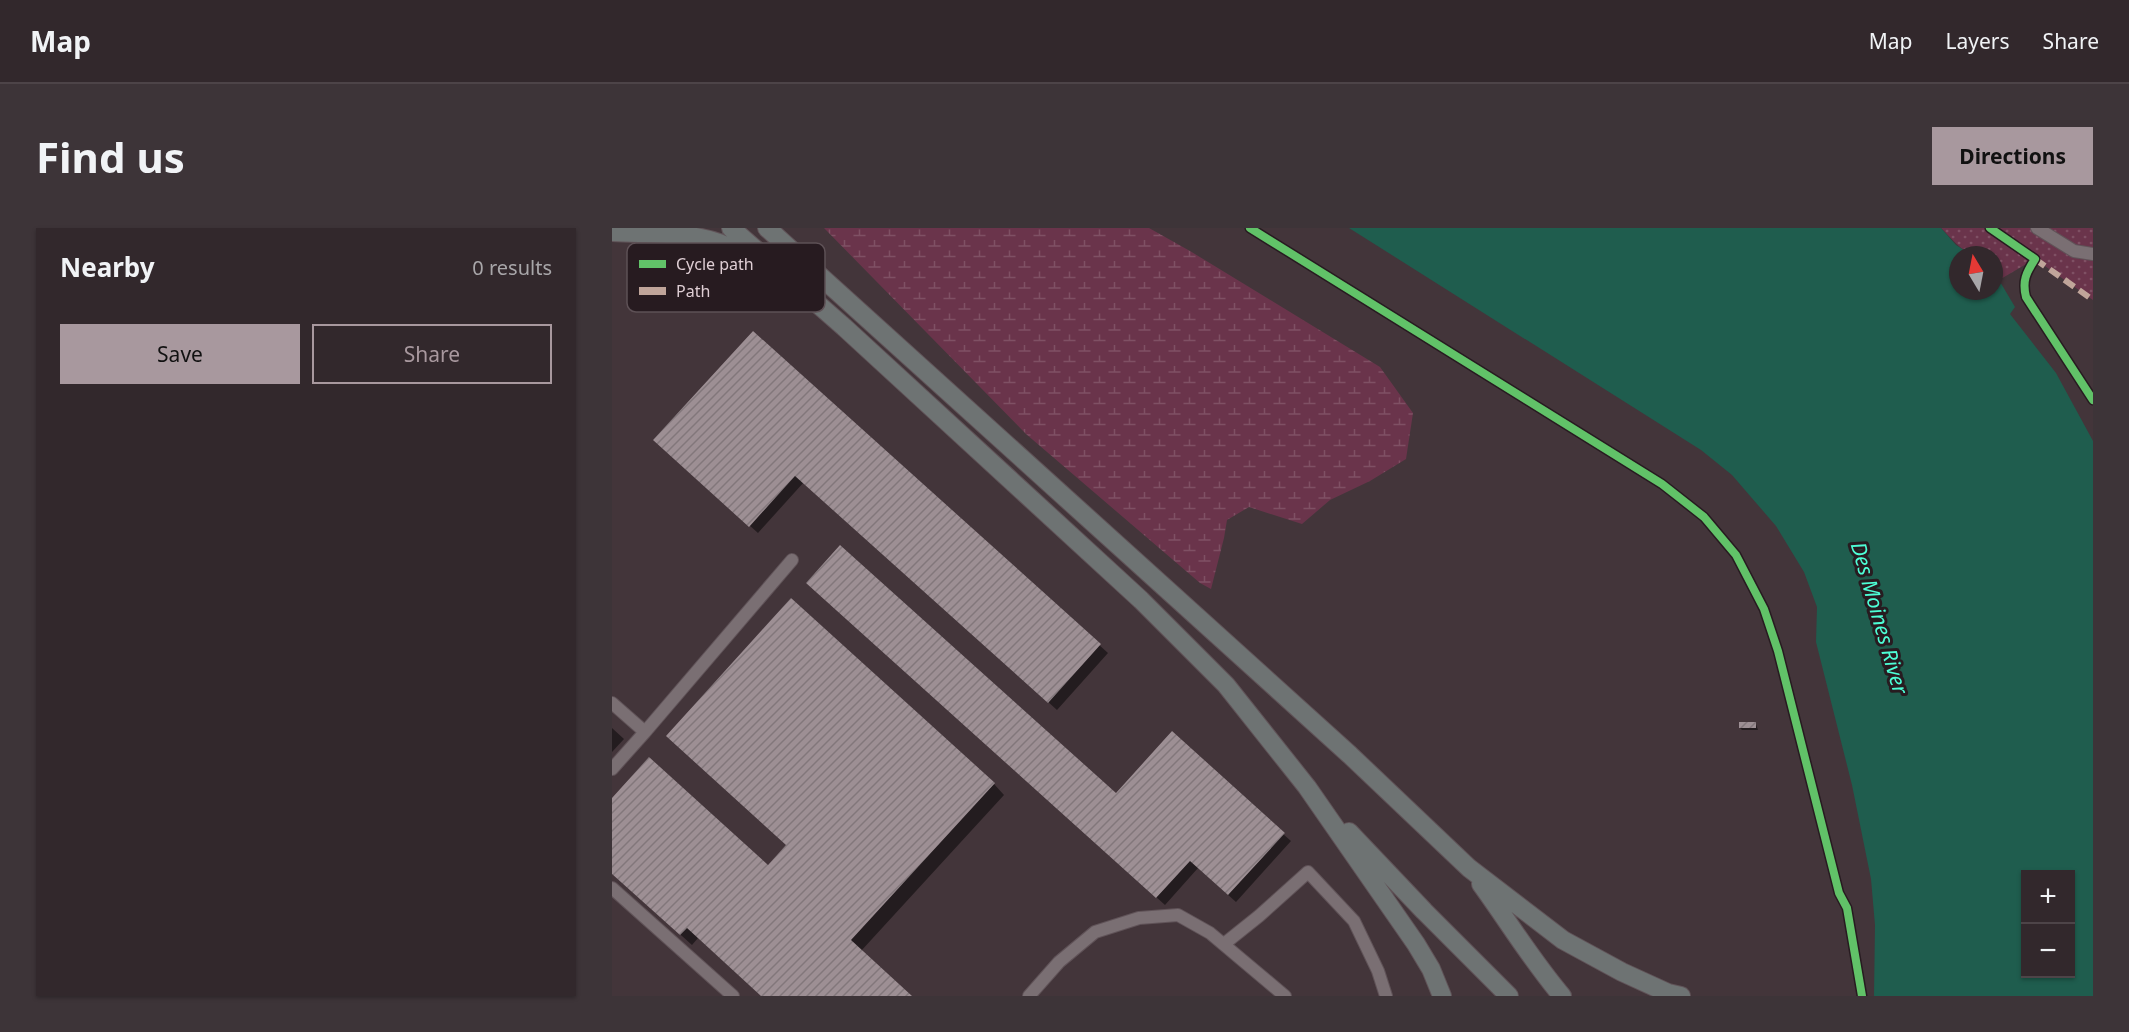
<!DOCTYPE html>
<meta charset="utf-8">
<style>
body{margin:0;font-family:"Noto Sans",sans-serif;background:#3d3438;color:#f1f3f6}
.controls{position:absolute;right:18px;bottom:18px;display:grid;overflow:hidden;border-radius:0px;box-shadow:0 2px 4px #0004}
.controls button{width:54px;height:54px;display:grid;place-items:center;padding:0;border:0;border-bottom:2px solid #4d4448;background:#32282c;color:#f1f3f6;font:30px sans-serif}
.compass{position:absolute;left:1337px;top:18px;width:54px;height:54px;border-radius:50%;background:#32282c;box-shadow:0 2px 4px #0004;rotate:350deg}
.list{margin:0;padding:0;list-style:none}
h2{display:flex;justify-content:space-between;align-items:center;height:78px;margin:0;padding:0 24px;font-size:26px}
h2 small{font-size:20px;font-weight:400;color:#a8a6a9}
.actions{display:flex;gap:12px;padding:18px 24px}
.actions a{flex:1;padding:14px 0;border:2px solid #a8989e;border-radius:0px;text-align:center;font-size:21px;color:#a8989e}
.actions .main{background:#a8989e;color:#111}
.map{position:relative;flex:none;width:1481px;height:768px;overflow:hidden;border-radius:0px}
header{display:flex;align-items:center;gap:36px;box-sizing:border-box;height:84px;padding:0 30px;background:#32282c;border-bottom:2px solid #4d4448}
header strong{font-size:28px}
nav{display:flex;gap:33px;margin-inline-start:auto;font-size:21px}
.intro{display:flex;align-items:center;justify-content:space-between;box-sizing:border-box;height:144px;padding:0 36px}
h1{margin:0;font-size:42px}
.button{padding:15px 27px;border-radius:0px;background:#a8989e;color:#111;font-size:21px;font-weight:700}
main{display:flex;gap:36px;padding:0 36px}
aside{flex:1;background:#32282c;border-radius:0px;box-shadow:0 2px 4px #0004}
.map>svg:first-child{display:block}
.grass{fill:url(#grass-dots)}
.wetland{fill:url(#wetland-marsh)}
.water{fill:#1f5d4e;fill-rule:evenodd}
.shadow{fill:#0007}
.building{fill:url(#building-hatch)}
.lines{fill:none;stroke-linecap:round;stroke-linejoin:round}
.minor-casing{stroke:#605358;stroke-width:14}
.highway-casing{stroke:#605358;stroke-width:20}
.minor{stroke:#7a6f73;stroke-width:12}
.highway{stroke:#6e7373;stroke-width:18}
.quiet{stroke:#c0a59a;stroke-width:6;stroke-dasharray:12 6;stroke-linecap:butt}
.cycleway-casing{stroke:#271b20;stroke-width:11}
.cycleway{stroke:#61c268;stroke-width:8}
.labels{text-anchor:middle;stroke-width:6;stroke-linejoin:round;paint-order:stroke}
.water-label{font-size:21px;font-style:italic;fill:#4dfed6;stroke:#271b20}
.key{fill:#271b20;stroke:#5e5156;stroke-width:1.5}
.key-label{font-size:16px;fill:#dfced4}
</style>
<header>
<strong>Map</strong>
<nav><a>Map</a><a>Layers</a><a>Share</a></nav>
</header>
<div class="intro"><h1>Find us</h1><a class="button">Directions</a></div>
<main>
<aside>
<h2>Nearby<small>0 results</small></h2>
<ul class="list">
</ul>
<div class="actions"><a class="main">Save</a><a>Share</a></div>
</aside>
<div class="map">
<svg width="1481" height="768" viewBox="0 0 1481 768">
<defs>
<pattern id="grass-dots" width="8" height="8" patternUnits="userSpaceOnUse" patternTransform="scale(1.5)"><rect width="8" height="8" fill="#6a344b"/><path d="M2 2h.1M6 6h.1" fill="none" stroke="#7f5064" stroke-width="1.8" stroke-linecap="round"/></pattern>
<pattern id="wetland-marsh" width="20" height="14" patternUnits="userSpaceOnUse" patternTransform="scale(1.5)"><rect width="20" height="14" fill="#6a344b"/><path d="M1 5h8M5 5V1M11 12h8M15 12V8" fill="none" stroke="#7f5064"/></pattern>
<pattern id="building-hatch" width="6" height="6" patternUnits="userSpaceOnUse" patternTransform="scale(1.5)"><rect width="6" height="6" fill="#9d8f94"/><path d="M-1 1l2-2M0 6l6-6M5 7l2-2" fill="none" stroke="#82777b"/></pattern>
</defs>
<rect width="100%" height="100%" fill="#43353a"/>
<path class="grass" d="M1329 0H1481V72L1423 31 1387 52 1382 47V27C1350 27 1350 21 1329 0Z"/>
<path class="wetland" d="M212 0H537L578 23 768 139 801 185 794 231 758 253 718 272 690 296 637 279 615 292 612 310 599 361 588 355 414 206Z"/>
<path class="water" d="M737 0H1329L1344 17 1360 27H1346V63H1382V47L1387 52 1403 79 1398 86 1444 145 1481 213V768H1262L1263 697 1259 651 1240 557 1204 414 1205 379 1192 344 1164 298 1120 247 1089 222ZM1414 646H1458V746H1414Z"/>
<path class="shadow" d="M141 105 496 425 445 482 192 254 146 305 51 220Z
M204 363 504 567 671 606 679 613 624 674 586 640 553 677Z
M1144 496 1146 502H1130L1128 500Z
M0 500 12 511 0 524Z
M382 556 392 567 249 723 298 768H150L86 710 80 717 0 645V572L156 639Z"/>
<path class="building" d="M141 103 489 416 436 475 183 248 137 299 41 212Z
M228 317 504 565 560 503 673 605 616 667 578 633 544 670 194 355Z
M179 370 383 555 239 712 300 768H149L75 700 68 707 0 646V570L37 529 156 637 174 617 54 508Z
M1127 494H1144V500H1127Z"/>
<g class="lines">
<g class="minor-casing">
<path id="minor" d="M1425 0 1462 23 1481 26
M0 475 33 504 0 541
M33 504 180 332
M0 660 121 768
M612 716 647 688 696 644 742 693 766 743 774 768
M417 768 447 734 483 704 527 690 566 687 598 705 673 768"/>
</g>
<g class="highway-casing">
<path id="highway" d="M119 0 232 99 529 372 614 457 695 559 804 716 819 741 830 768
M155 0 738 527 857 640 951 712 1010 744 1056 765 1069 768
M0 4C34 6 74 3 107 15 131 24 152 45 171 61
M737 604 812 683 897 768
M869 656C896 693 920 733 950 768"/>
</g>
<use href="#minor" class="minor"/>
<use href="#highway" class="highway"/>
<path class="quiet" d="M1423 31 1481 72"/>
<g class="cycleway-casing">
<path id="cycleway" d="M638 0 1050 256 1092 289 1124 327 1152 381 1166 423 1227 665 1235 680 1250 768
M1378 0 1423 31C1414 45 1410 53 1414 69L1481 172"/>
</g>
<use href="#cycleway" class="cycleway"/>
</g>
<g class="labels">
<g class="water-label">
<text transform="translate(1267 390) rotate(74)" y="7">Des Moines River</text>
</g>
</g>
<rect x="15" y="15" width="198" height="69" rx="9" class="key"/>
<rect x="27" y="32" width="27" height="8" fill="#61c268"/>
<rect x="27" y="59" width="27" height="8" fill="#c0a59a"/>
<g class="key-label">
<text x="64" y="42">Cycle path</text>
<text x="64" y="69">Path</text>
</g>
</svg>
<div class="controls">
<button>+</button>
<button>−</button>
</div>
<svg class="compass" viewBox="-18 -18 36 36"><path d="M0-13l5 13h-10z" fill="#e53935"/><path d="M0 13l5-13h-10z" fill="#a8a6a9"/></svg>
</div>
</main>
